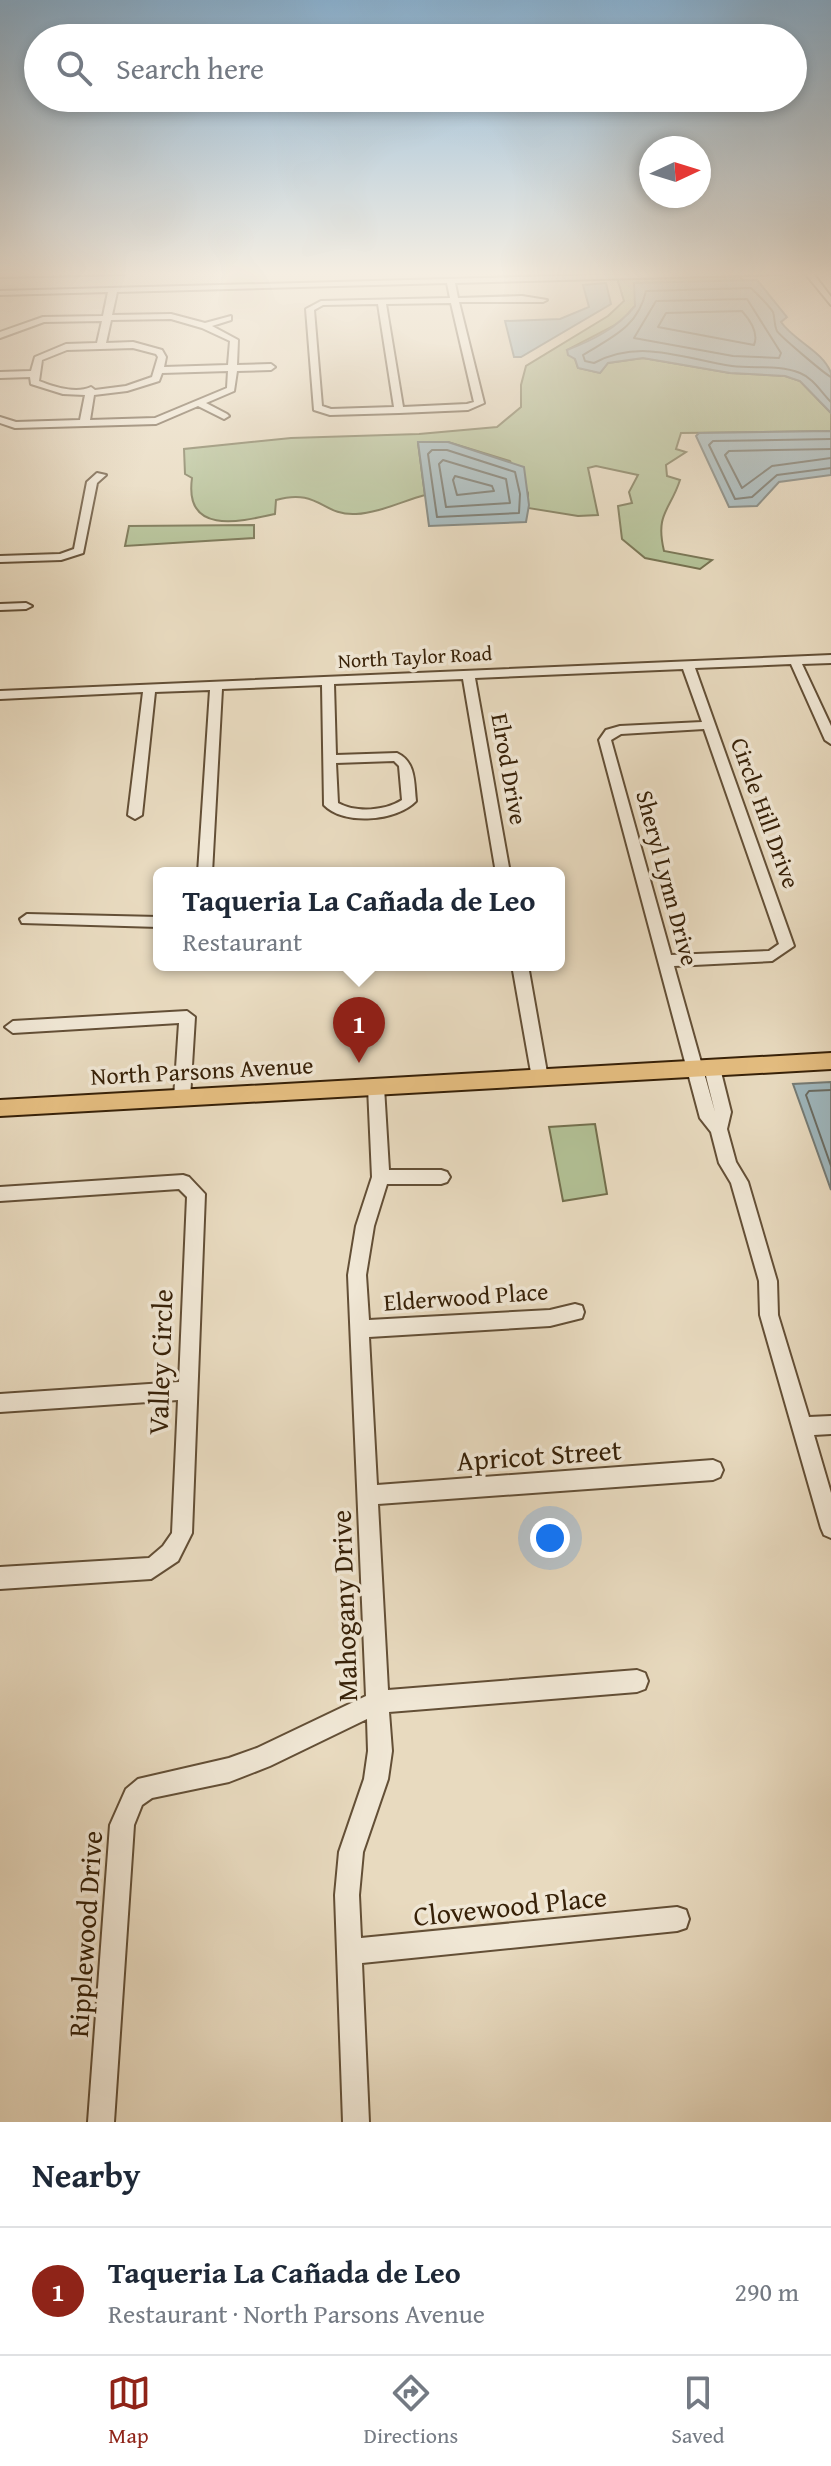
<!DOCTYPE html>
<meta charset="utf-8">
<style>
body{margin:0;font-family:"Gentium Book Plus",serif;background:#f6f6f7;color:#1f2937}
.compass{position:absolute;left:639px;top:136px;width:72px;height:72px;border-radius:50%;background:#fff;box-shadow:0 4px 12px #0003;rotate:86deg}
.you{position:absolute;left:550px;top:1538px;width:28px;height:28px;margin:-20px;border:6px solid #fff;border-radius:50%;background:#1a73e8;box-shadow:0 0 0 12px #1a73e833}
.badge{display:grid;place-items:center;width:52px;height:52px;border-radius:50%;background:#8f2418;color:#fff;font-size:26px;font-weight:700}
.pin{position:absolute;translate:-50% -66px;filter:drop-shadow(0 2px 4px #0008)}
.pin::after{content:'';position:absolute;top:42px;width:28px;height:24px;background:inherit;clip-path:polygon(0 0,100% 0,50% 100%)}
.popup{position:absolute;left:153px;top:867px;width:412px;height:104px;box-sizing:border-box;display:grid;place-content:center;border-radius:12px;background:#fff;filter:drop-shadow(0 2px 6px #0005);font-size:26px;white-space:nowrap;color:#747a83}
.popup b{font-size:30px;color:#1f2937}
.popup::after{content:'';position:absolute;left:50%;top:100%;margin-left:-16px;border:16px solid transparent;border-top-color:#fff}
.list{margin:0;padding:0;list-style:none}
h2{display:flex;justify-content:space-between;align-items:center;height:104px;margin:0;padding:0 32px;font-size:34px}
h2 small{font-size:26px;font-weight:400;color:#747a83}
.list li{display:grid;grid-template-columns:52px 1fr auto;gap:24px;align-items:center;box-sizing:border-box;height:128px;padding:0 32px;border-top:2px solid #e0e1e3}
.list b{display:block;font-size:30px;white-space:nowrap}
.list p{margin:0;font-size:26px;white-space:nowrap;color:#747a83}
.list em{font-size:26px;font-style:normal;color:#747a83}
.icon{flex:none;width:44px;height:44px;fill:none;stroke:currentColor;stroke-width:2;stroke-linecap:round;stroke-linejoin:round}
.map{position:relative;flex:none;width:831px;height:2122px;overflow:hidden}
.search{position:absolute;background:#fff;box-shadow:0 4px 12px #0003;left:24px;right:24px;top:24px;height:88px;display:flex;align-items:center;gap:20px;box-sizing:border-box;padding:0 28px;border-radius:44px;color:#747a83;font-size:30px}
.sheet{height:232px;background:#fff}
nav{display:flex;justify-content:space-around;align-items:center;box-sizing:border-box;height:112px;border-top:2px solid #e0e1e3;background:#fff;font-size:22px;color:#747a83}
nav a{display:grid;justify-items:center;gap:4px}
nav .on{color:#8f2418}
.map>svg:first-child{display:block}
.green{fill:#b2c095;stroke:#74704e;stroke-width:2}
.water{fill:#9eb7be;stroke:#757b75;stroke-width:2}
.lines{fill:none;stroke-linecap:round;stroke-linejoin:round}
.shore{stroke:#6a6c63;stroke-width:2}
.minor-casing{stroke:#634f36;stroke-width:4}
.major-casing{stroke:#372108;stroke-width:4}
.minor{fill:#f0e7d5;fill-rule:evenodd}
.major{fill:#e4bd80;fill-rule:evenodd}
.labels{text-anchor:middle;stroke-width:7;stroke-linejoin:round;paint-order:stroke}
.far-street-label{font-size:20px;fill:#372108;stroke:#f0e7d5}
.street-label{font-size:24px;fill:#372108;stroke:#f0e7d5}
.near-street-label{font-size:28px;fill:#372108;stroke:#f0e7d5}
</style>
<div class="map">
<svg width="831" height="2122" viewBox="0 0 831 2122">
<rect width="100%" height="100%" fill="#e8dabf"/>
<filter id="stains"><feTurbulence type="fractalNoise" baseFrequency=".0025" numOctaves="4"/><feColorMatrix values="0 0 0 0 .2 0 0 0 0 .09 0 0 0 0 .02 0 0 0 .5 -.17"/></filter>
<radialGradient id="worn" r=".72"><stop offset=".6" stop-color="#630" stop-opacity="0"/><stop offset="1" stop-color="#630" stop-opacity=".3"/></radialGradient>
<path class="green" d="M739 276 744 281 635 284V306L621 322 567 350 575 359 578 368 600 373 608 363 643 358 730 373 785 376 800 381 831 413V431L681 433 676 449 686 452 666 465 667 476 680 480C670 511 655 513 664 551L712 560 700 569 645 558 622 539 618 506 632 503 629 492 638 475 596 466 588 468 598 515 578 516 528 508V493L510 461 448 442 418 443 425 495C403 501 378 513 356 514 322 516 319 488 276 500L275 514C239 522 184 535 192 478L185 474 184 449 291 438 419 434 497 427 521 407V385L526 366 608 316 624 301 617 278Z
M254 525V538L125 546 129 526Z
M595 1124 607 1194 563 1201 549 1127Z"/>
<path class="water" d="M757 280 787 317 781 322C794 341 823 351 831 373 831 384 831 402 831 413L800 381 785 376 730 373 643 358 608 363 600 373 578 368 575 359 568 355 567 350C593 340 617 328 635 306L634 283Z
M606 283 611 304 521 357H514L505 321 560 319 589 307 583 285Z
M831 431V475L779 482 757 506 729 507 696 436 699 433Z
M418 442H448L524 467 529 505 526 522 429 526Z
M831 1082V1190L793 1084Z"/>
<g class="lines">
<path class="shore" d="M747 299 781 353 779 358 733 356 634 338 656 301Z
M742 311C750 320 759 333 754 345L658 327 666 313Z
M831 377C826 375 780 336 777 331 774 325 775 318 773 312 768 304 758 295 751 288L646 291C638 327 612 337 583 355L585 361 594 363C641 338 684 359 732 366 754 369 778 364 800 373 813 378 821 392 831 402
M831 439 713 441 709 445 735 499 752 497 777 475 831 468
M831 449 729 451 725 455 742 488 772 466 831 458
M432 450H447L515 472 520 494 519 513 437 517 428 454Z
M443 460 506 479 510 503 446 507 439 464Z
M455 476 492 486 494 491 457 495 453 480Z
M831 1090 809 1091 806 1095 831 1166"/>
<g class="minor-casing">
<path id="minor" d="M128 272 124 274 0 277V273Z
M707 272H785L781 274 455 283 458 298 522 296 547 300 543 302H459L484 403 468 410 399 413 330 415 314 410 306 309 321 301 450 298 447 283 117 292 112 315 171 314 205 323 231 316V320L212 326 238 340 237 365 271 364 275 367 271 370 237 371 234 391 206 403 227 414 229 416 224 419 198 406 156 424 15 428 0 423V417L16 422 80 420 85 395 63 394 31 384 30 377 0 378V372L31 371 35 357 66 344 97 343 102 321 44 322 0 338V332L43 317 103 316 108 292 0 295V291ZM451 303 474 402 467 404 403 407 386 304ZM378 304 394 407 331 409 322 406 314 310 323 305ZM171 319 202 328 230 341 228 365 164 367 166 357 162 350 133 342 106 343 111 320ZM133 348 156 354 158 357 152 377 126 386 95 390 91 387C76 394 54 387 39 381L42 360 67 350ZM228 371 227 388 155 418 90 420 94 395 127 391 159 381 162 373Z
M804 272H812L831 297V305Z
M97 473 106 475 97 483 83 553 61 560 0 562V556L60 554 74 549 87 482Z
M0 604 26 603 32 606 26 609 0 610Z
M831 655V663L802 664 831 726V744L825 740 791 664 695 668 794 946 772 961 674 966 715 1112 704 1068 706 1064H718L720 1068 731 1112 727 1129 736 1162 748 1182 777 1281 778 1315 809 1417 831 1416V1434L814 1435 831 1493V1538L824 1535 821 1528 760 1315 759 1281 731 1183 719 1163 711 1132 700 1118 599 740 606 730 620 726 702 722 683 669 475 678 510 873H496L463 679 334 684 336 755 397 753C416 762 414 782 416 801 397 821 344 826 324 805L322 685 222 689 212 873H198L210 690 155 692 142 815 135 819 128 815 143 692 0 699V691ZM704 729 779 944 769 951 671 955 611 740 621 734ZM394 761 399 766 402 800C385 811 356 813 338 803L336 763Z
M27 914 159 917V927L22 923 20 919Z
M512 965H528L548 1078 546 1082H534L532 1078Z
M187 1011 195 1017 190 1098 188 1102H176L174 1098 179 1023 13 1033 5 1027 13 1021Z
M376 1081 382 1083 384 1087 389 1170H441L447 1172 450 1177 447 1182 441 1184H387L374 1226 366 1275 369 1320 550 1310 575 1304 582 1306 584 1312 582 1318 550 1326 369 1337 377 1485 713 1460 720 1463 723 1470 720 1477 713 1480 378 1504 388 1690 637 1670 645 1673 648 1681 645 1689 637 1692 389 1712 392 1751 388 1779 363 1852 359 1895 361 1938 677 1907 686 1910 689 1919 686 1928 677 1931 362 1963 369 2122H343L335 1895 339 1852 364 1779 368 1751 367 1719 270 1766 229 1782 152 1798 142 1805 134 1825 114 2122H88L110 1825 126 1789 138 1779 229 1758 257 1748 366 1696 348 1275 356 1226 372 1177 368 1087 370 1083Z
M183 1175 189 1177 205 1194 192 1533 178 1561 151 1579 0 1589V1567L149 1558 163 1546 172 1533 178 1400 0 1412V1394L179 1382 187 1197 179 1189 0 1201V1187Z"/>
</g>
<g class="major-casing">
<path id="major" d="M831 1053V1069L0 1116V1100Z"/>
</g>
<use href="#minor" class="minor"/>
<use href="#major" class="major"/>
</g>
<linearGradient id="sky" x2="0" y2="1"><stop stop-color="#8ab5d7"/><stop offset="0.48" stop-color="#f5eee2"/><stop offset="1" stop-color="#f5eee2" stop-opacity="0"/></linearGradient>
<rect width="831" height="569" fill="url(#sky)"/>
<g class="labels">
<g class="far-street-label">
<text transform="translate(415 657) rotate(-3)" y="7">North Taylor Road</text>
</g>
<g class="street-label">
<text transform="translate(509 769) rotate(80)" y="8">Elrod Drive</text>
<text transform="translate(765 813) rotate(70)" y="8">Circle Hill Drive</text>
<text transform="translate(667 878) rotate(75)" y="8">Sheryl Lynn Drive</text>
<text transform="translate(202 1071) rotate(-3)" y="8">North Parsons Avenue</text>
<text transform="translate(466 1297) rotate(-4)" y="8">Elderwood Place</text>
</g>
<g class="near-street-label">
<text transform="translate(160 1362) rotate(-88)" y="10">Valley Circle</text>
<text transform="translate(539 1455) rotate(-4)" y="10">Apricot Street</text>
<text transform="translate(344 1606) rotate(-92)" y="10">Mahogany Drive</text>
<text transform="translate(510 1906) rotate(-6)" y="10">Clovewood Place</text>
<text transform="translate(85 1934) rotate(-86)" y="10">Ripplewood Drive</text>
</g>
</g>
<rect width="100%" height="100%" filter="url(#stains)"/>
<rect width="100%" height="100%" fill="url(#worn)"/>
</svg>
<svg class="compass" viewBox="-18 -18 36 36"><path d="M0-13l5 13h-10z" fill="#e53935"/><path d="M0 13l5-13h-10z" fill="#747a83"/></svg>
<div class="you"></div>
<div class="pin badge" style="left:359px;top:1063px">1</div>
<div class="popup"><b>Taqueria La Cañada de Leo</b>Restaurant</div>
<div class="search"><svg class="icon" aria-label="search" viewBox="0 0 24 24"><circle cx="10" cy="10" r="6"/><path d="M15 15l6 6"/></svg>Search here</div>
</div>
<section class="sheet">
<h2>Nearby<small></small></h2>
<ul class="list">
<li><span class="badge">1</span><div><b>Taqueria La Cañada de Leo</b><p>Restaurant · North Parsons Avenue</p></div><em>290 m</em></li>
</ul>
</section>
<nav>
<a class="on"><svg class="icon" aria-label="map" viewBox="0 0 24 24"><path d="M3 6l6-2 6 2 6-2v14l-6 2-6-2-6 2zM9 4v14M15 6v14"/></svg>Map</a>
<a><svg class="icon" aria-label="directions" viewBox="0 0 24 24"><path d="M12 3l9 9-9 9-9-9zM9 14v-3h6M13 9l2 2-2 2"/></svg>Directions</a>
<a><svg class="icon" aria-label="saved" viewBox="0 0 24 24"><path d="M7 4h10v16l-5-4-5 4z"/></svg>Saved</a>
</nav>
